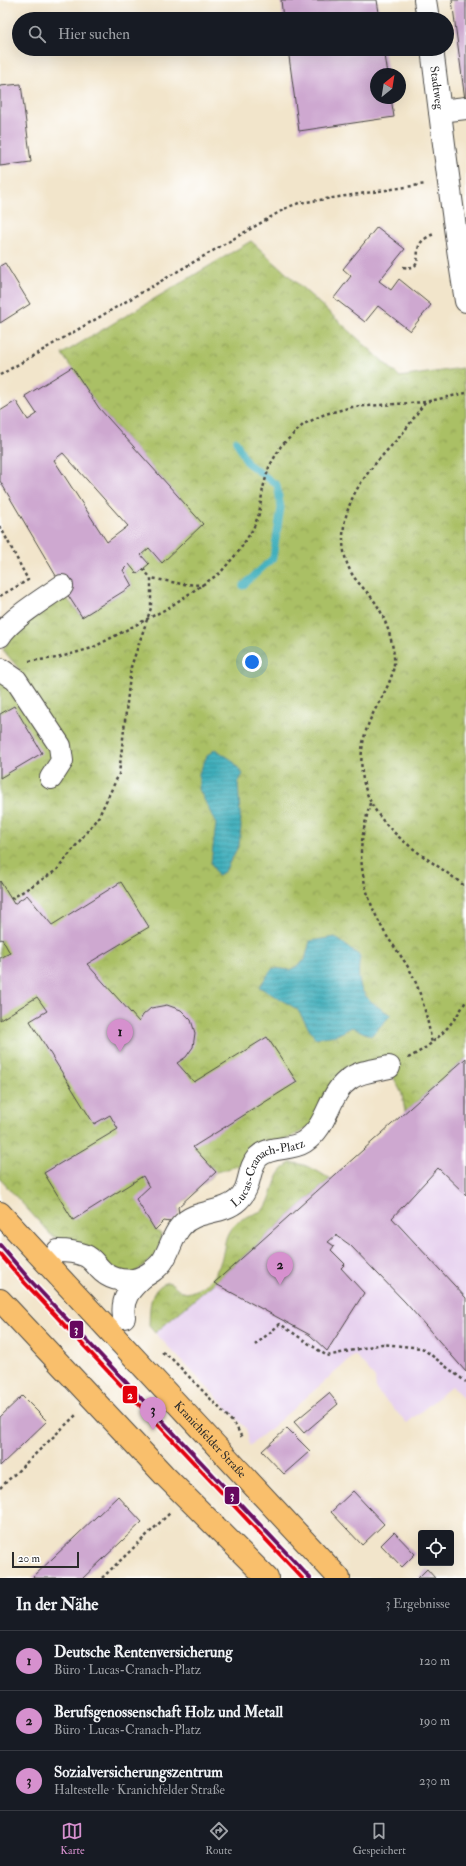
<!DOCTYPE html>
<html lang="de">
<meta charset="utf-8">
<style>
body{margin:0;font-family:"IM FELL Double Pica",serif;background:#242831;color:#f1f3f6}
.controls{position:absolute;right:12px;bottom:12px;display:grid;overflow:hidden;border-radius:4px;box-shadow:0 4px 16px #0002}
.controls button{width:36px;height:36px;display:grid;place-items:center;padding:0;border:0;border-bottom:1px solid #363941;background:#171b24;color:#f1f3f6;font:20px sans-serif}
.compass{position:absolute;left:370px;top:68px;width:36px;height:36px;border-radius:50%;background:#171b24;box-shadow:0 4px 16px #0002;rotate:30deg}
.scale{position:absolute;left:12px;bottom:10px;width:67px;box-sizing:border-box;padding-left:4px;border:2px solid #2b2b2b;border-top:0;font-size:11px;line-height:14px;white-space:nowrap;color:#2b2b2b;-webkit-text-stroke:3px #fff;paint-order:stroke}
.you{position:absolute;left:252px;top:662px;width:14px;height:14px;margin:-10px;border:3px solid #fff;border-radius:50%;background:#1a73e8;box-shadow:0 0 0 6px #1a73e833}
.badge{display:grid;place-items:center;width:26px;height:26px;border-radius:50%;background:#d690ce;color:#111;font-size:13px;font-weight:700}
.pin{position:absolute;translate:-50% -33px;filter:drop-shadow(0 1px 2px #0008)}
.pin::after{content:'';position:absolute;top:21px;width:14px;height:12px;background:inherit;clip-path:polygon(0 0,100% 0,50% 100%)}
.list{margin:0;padding:0;list-style:none}
h2{display:flex;justify-content:space-between;align-items:center;height:52px;margin:0;padding:0 16px;font-size:17px}
h2 small{font-size:13px;font-weight:400;color:#9ea1a6}
.list li{display:grid;grid-template-columns:26px 1fr auto;gap:12px;align-items:center;box-sizing:border-box;height:60px;padding:0 16px;border-top:1px solid #363941}
.list b{display:block;font-size:15px;white-space:nowrap}
.list p{margin:0;font-size:13px;white-space:nowrap;color:#9ea1a6}
.list em{font-size:13px;font-style:normal;color:#9ea1a6}
.icon{flex:none;width:22px;height:22px;fill:none;stroke:currentColor;stroke-width:2;stroke-linecap:round;stroke-linejoin:round}
.map{position:relative;flex:none;width:466px;height:1578px;overflow:hidden}
.search{position:absolute;background:#171b24;box-shadow:0 4px 16px #0002;left:12px;right:12px;top:12px;height:44px;display:flex;align-items:center;gap:10px;box-sizing:border-box;padding:0 14px;border-radius:22px;color:#9ea1a6;font-size:15px}
.sheet{height:232px;background:#171b24}
nav{display:flex;justify-content:space-around;align-items:center;box-sizing:border-box;height:56px;border-top:1px solid #363941;background:#171b24;font-size:11px;color:#9ea1a6}
nav a{display:grid;justify-items:center;gap:2px}
nav .on{color:#d690ce}
.map>svg:first-child{display:block}
.built{fill:#e7d2ef}
.park{fill:url(#park-crowns);stroke:#6a7648}
.water{fill:url(#water-rules);stroke:#366d74}
.lines{fill:none;stroke-linecap:round;stroke-linejoin:round}
.stream{stroke:#40afbc;stroke-width:7}
.building{fill:#cea8d0;fill-rule:evenodd}
.minor-casing{stroke:#494743;stroke-width:24}
.major-casing{stroke:#494743;stroke-width:24}
.path{stroke:#494743;stroke-width:2.5;stroke-dasharray:3 3;stroke-linecap:butt}
.minor{stroke:#fff;stroke-width:22}
.major{stroke:#f9bf6c;stroke-width:22}
.tram-1-casing{stroke:#fff;stroke-width:7}
.tram-2-casing{stroke:#fff;stroke-width:7}
.tram-1{stroke:#67095f;stroke-width:4}
.tram-2{stroke:#e3000b;stroke-width:4}
.labels{text-anchor:middle;stroke-width:3.5;stroke-linejoin:round;paint-order:stroke}
.street-label{font-size:12px;fill:#2b2b2b;stroke:#fff}
.line-badge{stroke:#fff;stroke-width:1.5}
.badge-label{font-size:11px;text-anchor:middle;font-weight:bold;fill:#fff}
</style>
<div class="map">
<svg width="466" height="1578" viewBox="0 0 466 1578">
<defs>
<pattern id="park-crowns" width="20" height="18" patternUnits="userSpaceOnUse"><rect width="20" height="18" fill="#aac065"/><path d="M2 6a3 3 0 1 1 6 0M12 15a3 3 0 1 1 6 0" fill="none" stroke="#8b9c53"/></pattern>
<pattern id="water-rules" width="6" height="5" patternUnits="userSpaceOnUse"><rect width="6" height="5" fill="#40afbc"/><path d="M0 2.5h6" fill="none" stroke="#368f99"/></pattern>
</defs>
<rect width="100%" height="100%" fill="#fff"/>
<filter id="ink" filterUnits="userSpaceOnUse"><feTurbulence type="fractalNoise" baseFrequency=".025" numOctaves="2"/><feDisplacementMap in="SourceGraphic" scale="8" xChannelSelector="R" yChannelSelector="G"/><feConvolveMatrix kernelMatrix="1 2 1 2 8 2 1 2 1" color-interpolation-filters="sRGB"/></filter>
<filter id="wash" filterUnits="userSpaceOnUse"><feTurbulence type="fractalNoise" baseFrequency=".012" numOctaves="4" result="noise"/><feDisplacementMap in="SourceGraphic" scale="16" xChannelSelector="R" yChannelSelector="G"/><feGaussianBlur stdDeviation="0.9" result="paint"/><feColorMatrix in="noise" values="0 0 0 0 0 0 0 0 0 0 0 0 0 0 0 0 0 1.4 0 .05"/><feComposite in="paint" operator="in"/></filter>
<g filter="url(#wash)">
<rect width="100%" height="100%" fill="#f2e5cb"/>
<path class="built" d="M466 1058V1401L452 1386 407 1423 376 1390 375 1378 355 1355 250 1446 246 1428 155 1333 214 1283Z"/>
<path class="park" d="M251 241 400 377 462 368 466 394V1058L405 1112 402 1094 389 1068H348L342 1071 335 1079 315 1124 238 1166 216 1172 178 1207 179 1213 164 1221 155 1230 161 1234 159 1254 129 1277 94 1256 51 1235 0 1179V682L20 670 3 650 15 631 65 596 82 617 132 586 123 570 129 564 137 574 149 564 141 555 149 548 162 562 203 524 99 408 62 354Z
M290 1163C304 1162 319 1172 330 1179L214 1283 155 1333 149 1326C150 1309 148 1290 167 1282 175 1283 178 1292 187 1293 207 1288 219 1273 223 1253 225 1244 225 1237 230 1230 241 1213 262 1216 267 1205 275 1189 274 1174 290 1163Z"/>
<path class="water" d="M215 749 232 760 243 774 238 783 241 827 239 845 225 871 218 876 211 863 216 824 199 789V773L207 756Z
M335 937 360 956C355 990 363 998 391 1015L371 1036 352 1027 337 1035 315 1038 297 1009 259 987 273 968 291 970 305 960 310 941Z"/>
<g class="lines">
<path class="stream" d="M236 441 247 463 277 485 281 508 273 558 243 586"/>
</g>
<g id="blocks">
<path class="building" d="M281 0H377L380 19H283Z
M452 0H466V100H465Z
M288 49H384L388 74H376V98H391L394 117 299 131Z
M21 84 31 162 0 166V86Z
M377 227 405 249 379 281 391 290 399 279 431 305 410 331 378 306 365 322 334 298 351 276 343 269Z
M5 263 30 304 0 323V266Z
M72 367 99 408 203 524 162 563 149 548 141 555 149 564 137 574 129 564 123 570 132 586 82 617 62 586 0 481V411L16 401 28 420 37 414 25 396ZM63 453 128 526 107 542 54 460Z
M14 706 42 753 0 778V714Z
M0 881 14 904 27 895 52 925 121 882 149 927 87 964 139 1022 143 1015 151 1008 167 1005 181 1010 191 1020 195 1033 193 1047 186 1057 177 1063 194 1082 267 1037 297 1082 193 1147 216 1172 178 1207 179 1213 176 1219 170 1222 164 1221 155 1230 136 1199 149 1187 143 1176 73 1220 44 1173 118 1129 110 1115 94 1124 30 1021 47 1011 37 997 0 1020V958L10 953 2 939 0 940Z
M466 1058V1195L438 1168 392 1218 466 1298V1372L405 1302 350 1245 336 1235 328 1242 334 1246 331 1250 345 1264 341 1268 364 1293 327 1351 310 1335 214 1283Z
M329 1393 338 1404 304 1433 294 1422Z
M22 1396 47 1421 0 1466V1417Z
M287 1428 310 1451 284 1474 262 1451Z
M353 1491 384 1524 362 1545 331 1512Z
M118 1496 142 1522 83 1578H32Z
M394 1532 415 1554 402 1567 381 1545Z
M427 1569 435 1578H418Z"/>
</g>
</g>
<g filter="url(#ink)">
<use href="#blocks" fill-opacity="0" stroke="#494743" stroke-width="1"/>
<g class="lines">
<g class="minor-casing">
<g id="minor">
<path d="M425 0 428 19"/>
<path id="s1" d="M432 49C443 133 452 217 466 301"/>
<path d="M440 111 466 108"/>
<path d="M0 636C10 619 45 598 62 586"/>
<path d="M0 669 16 680 60 746 62 761 51 778"/>
<path id="s2" d="M58 1251C67 1251 76 1252 84 1255 92 1258 95 1264 100 1269 108 1278 122 1282 133 1280 145 1278 161 1267 166 1255 171 1245 174 1234 181 1226 195 1209 222 1215 238 1200 252 1187 247 1169 258 1157 270 1145 290 1151 304 1142 330 1125 327 1093 351 1078 361 1071 377 1070 389 1067"/>
<path d="M124 1317C121 1298 130 1289 143 1277"/>
</g>
</g>
<g class="major-casing">
<g id="major">
<path id="s3" d="M0 1213 339 1578"/>
<path d="M0 1300 164 1475 267 1578"/>
</g>
</g>
<path class="path" d="M403 267C423 270 415 258 419 246 421 240 429 236 434 234
M0 375 288 207 299 203 426 184
M425 402C417 413 410 424 402 434 389 449 374 463 363 480 344 506 335 545 352 574 358 584 368 592 375 602 385 617 392 638 394 656 396 680 379 699 370 720 363 736 360 754 362 773 369 830 425 854 466 887
M0 526 28 580 0 596
M143 569 151 578
M29 661 57 658 92 648 168 608 220 573 239 551 253 529 259 514 263 488 269 467 281 446 304 424 325 414 352 407 425 402 466 393
M370 803C366 819 362 835 361 851 361 882 372 912 388 938 396 949 405 961 412 974 422 995 428 1020 432 1044
M11 899 57 870 99 816 119 774 131 667 151 608V578L182 584 203 585
M408 1058C434 1045 452 1026 466 1001
M255 1345 280 1324 327 1356 382 1344 422 1348 466 1382
M162 1352 171 1358 227 1416 236 1426 242 1438
M0 1488 76 1415
M102 1578 171 1512"/>
<use href="#minor" class="minor"/>
<use href="#major" class="major"/>
<g class="tram-1-casing">
<path id="tram-1" d="M0 1245 29 1279 310 1578"/>
</g>
<g class="tram-2-casing">
<path id="tram-2" d="M0 1254 25 1283 302 1578"/>
</g>
<use href="#tram-1" class="tram-1"/>
<use href="#tram-2" class="tram-2"/>
</g>
</g>
<g class="labels">
<g class="street-label">
<text dy="4" stroke="none"><textPath href="#s1" startOffset="39">Stadtweg</textPath></text>
<text dy="4" stroke="none"><textPath href="#s2" startOffset="268">Lucas-Cranach-Platz</textPath></text>
<text dy="4" stroke="none"><textPath href="#s3" startOffset="309">Kranichfelder Straße</textPath></text>
</g>
</g>
<g class="line-badge">
<rect x="69" y="1320" width="15" height="19" rx="4" fill="#67095f"/>
<rect x="122" y="1385" width="16" height="19" rx="4" fill="#e3000b"/>
<rect x="224" y="1486" width="16" height="19" rx="4" fill="#67095f"/>
</g>
<g class="badge-label">
<text x="76" y="1333">3</text>
<text x="130" y="1399">2</text>
<text x="232" y="1499">3</text>
</g>
</svg>
<div class="controls">
<button><svg class="icon" aria-label="locate" viewBox="0 0 24 24"><circle cx="12" cy="12" r="6"/><path d="M12 2v4M12 18v4M2 12h4M18 12h4"/></svg></button>
</div>
<svg class="compass" viewBox="-18 -18 36 36"><path d="M0-13l5 13h-10z" fill="#e53935"/><path d="M0 13l5-13h-10z" fill="#9ea1a6"/></svg>
<div class="scale">20 m</div>
<div class="you"></div>
<div class="pin badge" style="left:120px;top:1052px">1</div>
<div class="pin badge" style="left:280px;top:1285px">2</div>
<div class="pin badge" style="left:153px;top:1430px">3</div>
<div class="search"><svg class="icon" aria-label="search" viewBox="0 0 24 24"><circle cx="10" cy="10" r="6"/><path d="M15 15l6 6"/></svg>Hier suchen</div>
</div>
<section class="sheet">
<h2>In der Nähe<small>3 Ergebnisse</small></h2>
<ul class="list">
<li><span class="badge">1</span><div><b>Deutsche Rentenversicherung</b><p>Büro · Lucas-Cranach-Platz</p></div><em>120 m</em></li>
<li><span class="badge">2</span><div><b>Berufsgenossenschaft Holz und Metall</b><p>Büro · Lucas-Cranach-Platz</p></div><em>190 m</em></li>
<li><span class="badge">3</span><div><b>Sozialversicherungszentrum</b><p>Haltestelle · Kranichfelder Straße</p></div><em>230 m</em></li>
</ul>
</section>
<nav>
<a class="on"><svg class="icon" aria-label="map" viewBox="0 0 24 24"><path d="M3 6l6-2 6 2 6-2v14l-6 2-6-2-6 2zM9 4v14M15 6v14"/></svg>Karte</a>
<a><svg class="icon" aria-label="directions" viewBox="0 0 24 24"><path d="M12 3l9 9-9 9-9-9zM9 14v-3h6M13 9l2 2-2 2"/></svg>Route</a>
<a><svg class="icon" aria-label="saved" viewBox="0 0 24 24"><path d="M7 4h10v16l-5-4-5 4z"/></svg>Gespeichert</a>
</nav>
